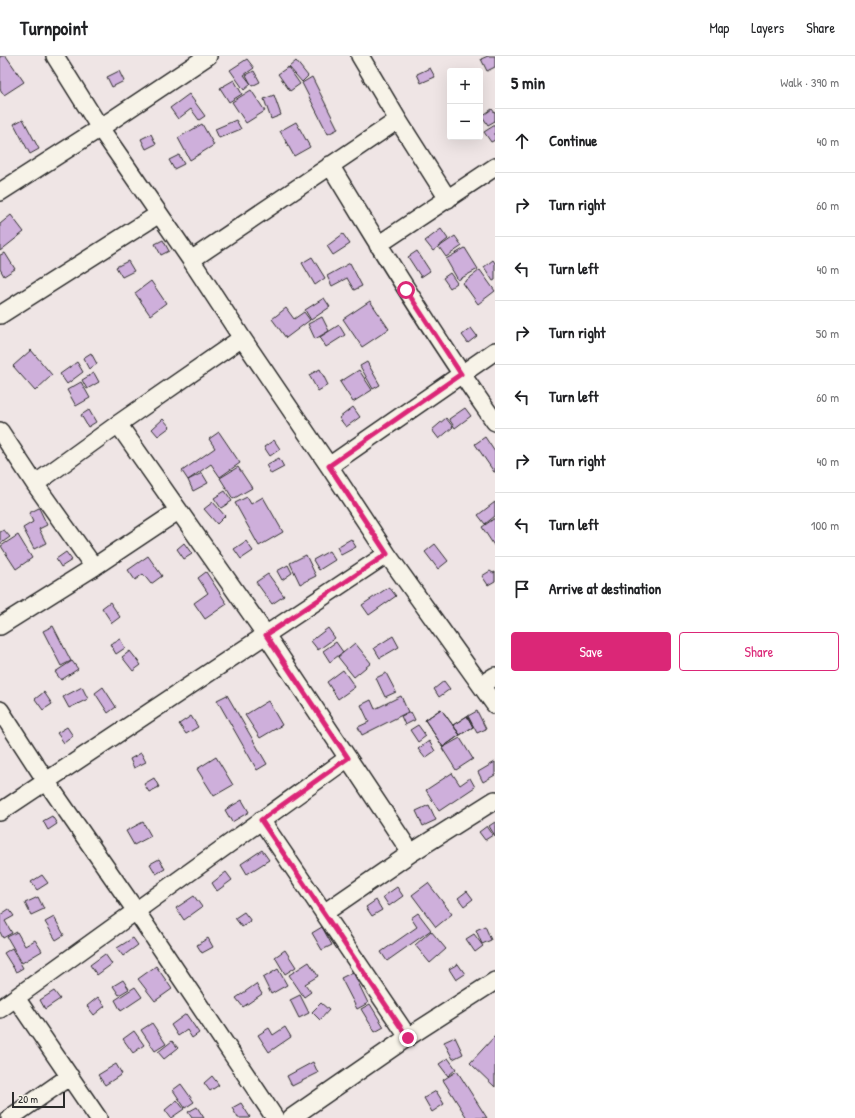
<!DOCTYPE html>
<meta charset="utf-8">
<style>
body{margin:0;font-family:"Patrick Hand",sans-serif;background:#f2f2f2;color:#202124}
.controls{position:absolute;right:12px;top:12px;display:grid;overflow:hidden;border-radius:4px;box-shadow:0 4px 16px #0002}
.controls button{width:36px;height:36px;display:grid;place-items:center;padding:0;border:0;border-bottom:1px solid #e0e0e0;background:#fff;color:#202124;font:20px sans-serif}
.scale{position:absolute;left:12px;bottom:10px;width:53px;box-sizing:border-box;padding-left:4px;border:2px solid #2b2b2b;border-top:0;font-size:11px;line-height:14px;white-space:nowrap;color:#2b2b2b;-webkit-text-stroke:3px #f7f3e8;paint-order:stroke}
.stop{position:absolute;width:12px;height:12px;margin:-9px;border:3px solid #db2777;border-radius:50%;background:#fff}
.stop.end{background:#db2777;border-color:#fff;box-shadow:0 1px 4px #0008}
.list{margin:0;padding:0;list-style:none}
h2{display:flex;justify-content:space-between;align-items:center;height:52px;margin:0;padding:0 16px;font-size:17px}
h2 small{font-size:13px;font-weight:400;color:#757577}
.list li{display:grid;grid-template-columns:26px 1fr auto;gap:12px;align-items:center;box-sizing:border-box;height:64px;padding:0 16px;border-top:1px solid #e0e0e0}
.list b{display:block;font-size:15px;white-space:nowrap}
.list em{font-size:13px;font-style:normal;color:#757577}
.actions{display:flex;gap:8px;padding:12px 16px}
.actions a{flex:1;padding:9px 0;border:1px solid #db2777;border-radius:4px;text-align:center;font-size:14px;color:#db2777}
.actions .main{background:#db2777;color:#fff}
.icon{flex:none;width:22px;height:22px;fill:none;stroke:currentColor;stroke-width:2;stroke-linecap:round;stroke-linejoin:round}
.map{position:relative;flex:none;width:495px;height:1062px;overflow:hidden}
header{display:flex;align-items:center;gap:24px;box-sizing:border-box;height:56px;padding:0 20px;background:#fff;border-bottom:1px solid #e0e0e0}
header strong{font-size:19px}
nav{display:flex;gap:22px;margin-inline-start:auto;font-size:14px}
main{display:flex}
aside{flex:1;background:#fff}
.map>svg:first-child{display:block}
.building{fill:#ceafdb;stroke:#2b2b2b}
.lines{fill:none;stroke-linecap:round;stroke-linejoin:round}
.street-casing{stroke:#2b2b2b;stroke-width:20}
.street{stroke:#f7f3e8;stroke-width:17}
.route{stroke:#db2777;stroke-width:5}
</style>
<header>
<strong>Turnpoint</strong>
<nav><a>Map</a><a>Layers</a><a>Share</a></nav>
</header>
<main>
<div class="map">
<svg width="495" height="1062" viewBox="0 0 495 1062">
<rect width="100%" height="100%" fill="#efe5e5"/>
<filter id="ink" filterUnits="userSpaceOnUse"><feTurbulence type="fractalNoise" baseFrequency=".025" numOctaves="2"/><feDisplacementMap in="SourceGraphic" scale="8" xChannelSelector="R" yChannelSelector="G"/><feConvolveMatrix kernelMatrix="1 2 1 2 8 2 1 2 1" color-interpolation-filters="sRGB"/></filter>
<g filter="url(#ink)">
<path class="building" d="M0 0H6L24 26 4 39 0 33Z
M488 0H495V11L487 15 481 3Z
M247 3 254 12 244 19 251 28 244 34 230 14Z
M296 5 308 20 302 26 289 11Z
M288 11 300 28 290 35 278 18Z
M430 12 435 21 421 27 417 18Z
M119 15 124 25 112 31 107 21Z
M254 15 260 26 252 30 246 19Z
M312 21 338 73 328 78 302 27Z
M234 24 242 38 229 46 220 32Z
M251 34 265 55 246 67 232 46Z
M189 38 205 60 199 64 191 53 178 63 170 52Z
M274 39 281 59 271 63 264 43Z
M492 53 495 57V65L488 69 482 60Z
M23 63 39 93 30 98 14 68Z
M236 64 241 73 219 82 215 73Z
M296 66 310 91 294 100 280 75Z
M202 68 214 89 190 104 178 82Z
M495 69V84L491 86 484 76Z
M151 78 156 88 146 93 141 83Z
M179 99 184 108 174 113 169 104Z
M11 159 24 176 0 195V168Z
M441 173 448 183 433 195 425 185Z
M343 178 350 188 333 199 327 190Z
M455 180 462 190 446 201 439 191Z
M163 184 169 195 161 199 155 188Z
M465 192 478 213 458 224 446 203Z
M417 195 430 215 421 221 408 201Z
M5 197 15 213 4 220 0 213V199Z
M312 201 325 222 315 229 302 207Z
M493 204 495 207V224L493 225 484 211Z
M128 205 134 215 122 221 116 211Z
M350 207 362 230 354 234 347 222 332 230 327 220Z
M480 214 495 235 478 248 463 227Z
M450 217 457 227 450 232 443 222Z
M151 225 166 247 150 259 135 237Z
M324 242 330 251 311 264 305 254Z
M370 245 389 273 362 291 343 263Z
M286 252 294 263 304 256 310 264 286 282 272 263Z
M322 261 329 275 315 283 308 268Z
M339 269 345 279 326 291 320 281Z
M471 272 477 280 468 287 462 279Z
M31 294 52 319 35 335 13 310Z
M91 297 97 308 89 313 83 302Z
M77 306 83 316 67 328 60 318Z
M367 306 380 329 373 333 360 310Z
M320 313 328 329 318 335 309 319Z
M359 314 372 334 353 346 340 326Z
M94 317 99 326 87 333 82 324Z
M81 326 90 342 76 350 67 334Z
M353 351 360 361 346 371 339 362Z
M465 352 471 360 455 372 449 363Z
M89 354 96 366 88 371 81 359Z
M446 362 453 371 439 383 432 374Z
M163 363 170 371 158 380 152 373Z
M219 376 240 407 220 421 211 408 188 424 182 415 215 392 209 383Z
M485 381 495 396V416H494L475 388Z
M274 384 280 393 270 400 264 391Z
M279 402 284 411 271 418 266 409Z
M238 411 252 432 233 443 220 422Z
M202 417 208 427 193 435 188 424Z
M225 435 232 445 221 452 214 442Z
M247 441 251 448 263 441 283 476 259 490 235 447Z
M213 446 225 460 217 468 204 453Z
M495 446V460L485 468 478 459Z
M39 452 47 469 39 473 46 487 34 493 23 472 33 466 29 457Z
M495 462V491L482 471Z
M4 474 10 481 0 488V476Z
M18 479 32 502 16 513 1 490Z
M351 483 356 491 341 499 337 491Z
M246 485 253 495 241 503 234 493Z
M184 487 192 498 184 503 177 493Z
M435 488 448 505 438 513 425 496Z
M329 495 335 504 319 514 313 504Z
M66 496 72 504 61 511 56 503Z
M306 499 316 520 300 528 290 507Z
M148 500 162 520 151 528 143 518 135 524 128 514Z
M288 509 292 517 282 524 277 515Z
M490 515 493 517 495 516V525L488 529 482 520Z
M206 516 227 548 205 563 194 547 208 537 198 522Z
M268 518 284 540 272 548 256 526Z
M389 531 396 540 369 559 362 549Z
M110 546 120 561 112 567 102 552Z
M53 570 71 605 61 610 43 575Z
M328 572 335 582 318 594 311 585Z
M393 580 399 591 380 602 374 592Z
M120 583 125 592 116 598 110 588Z
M336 586 343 596 330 606 323 595Z
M355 587 371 607 354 621 338 601Z
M130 595 141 609 133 615 122 601Z
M72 605 78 613 61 624 55 616Z
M343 614 355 631 338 643 327 626Z
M386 617 396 636 385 641 376 622Z
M444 625 450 633 439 641 434 633Z
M82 631 88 643 69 652 63 641Z
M103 631 116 651 108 657 95 637Z
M44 636 52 648 43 654 35 643Z
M227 639 267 708 257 714 217 644Z
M401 640 408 656 362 679 358 671 369 666 361 649 371 644 375 653Z
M268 645 282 669 260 682 245 659Z
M441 653 460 679 443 691 425 664Z
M441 653 460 679 443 691 425 664Z
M477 655 486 673 477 677 468 660Z
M411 656 415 664 405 669 401 660Z
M191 660 198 671 186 678 179 668Z
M467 660 473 671 460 679 453 669Z
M467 660 473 671 460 679 453 669Z
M418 669 426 680 418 686 410 674Z
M67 671 73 680 64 687 57 677Z
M460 682 473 703 456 714 442 692Z
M429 685 435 695 425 702 418 693Z
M141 697 146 706 134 712 130 703Z
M216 701 233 729 214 740 197 713Z
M495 706V719L483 726 478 716Z
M452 717 460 729 470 722 475 731 439 755 426 734Z
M154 722 159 731 149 736 144 728Z
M242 744 249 756 232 766 225 754Z
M429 749 436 764 423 770 416 755Z
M52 760 57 768 48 774 43 765Z
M143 766 151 780 134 789 126 775Z
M495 766V780L489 770Z
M487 770 493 779 485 784 479 776Z
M262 794 269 804 247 818 241 808Z
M159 803 165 813 156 818 150 808Z
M226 816 232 824 217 835 212 827Z
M42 819 48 827 37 834 31 826Z
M428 827 452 858 436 871 412 839Z
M397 831 403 840 389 850 383 841Z
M467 835 473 843 464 850 458 842Z
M194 840 202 851 184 864 176 852Z
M38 841 44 853 31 859 25 847Z
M376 844 382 854 372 860 366 851Z
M9 853 14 860 5 865 12 877 3 882 0 876V859Z
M244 856 251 865 242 871 235 862Z
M418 857 431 874 387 905 381 896 417 871 411 862Z
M54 861 64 879 56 884 45 866Z
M485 870 491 884 482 888 476 874Z
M322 871 332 889 322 894 312 877Z
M431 875 446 893 430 907 415 889Z
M17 876 25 890 35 884 42 895 22 907 7 881Z
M474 878 483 890 475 896 466 883Z
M133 882 138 889 123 900 117 892Z
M208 882 213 891 202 897 197 889Z
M12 892 23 912 16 916 4 897Z
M285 894 296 911 285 918 275 901Z
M105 898 112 908 97 919 90 909Z
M309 906 318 920 305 928 311 936 304 941 289 919Z
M458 908 465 918 456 924 449 913Z
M156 910 172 933 155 945 138 923Z
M278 913 287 929 271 938 263 922Z
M353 916 368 947 357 953 341 922Z
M123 924 129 933 119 939 113 930Z
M256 928 262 938 243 951 236 942Z
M135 931 142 941 121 955 115 944Z
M54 935 60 943 45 953 40 944Z
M300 939 309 957 299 962 290 944Z
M98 941 105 950 94 959 87 950Z
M321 947 329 954 320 964 312 956Z
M370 948 384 971 375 976 361 953Z
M186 958 199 977 192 982 187 974 178 980 171 969Z
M152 967 166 988 155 995 141 974Z
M285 971 291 981 269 996 258 979 269 972 273 979Z
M134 975 144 989 133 997 123 983Z
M495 980V1031L470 1007Z
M455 981 463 998 453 1003 444 986Z
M172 985 178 992 164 1003 158 996Z
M448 1002 456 1013 448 1020 439 1008Z
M313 1006 318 1017 292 1030 287 1020Z
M116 1008 122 1018 105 1029 98 1019Z
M457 1015 487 1062H467L443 1024Z
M212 1020 219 1029 210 1035 204 1027Z
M181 1028 194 1046 185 1052 173 1034Z
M436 1035 444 1048 432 1056 424 1042Z
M177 1044 184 1053 171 1062 165 1054Z
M241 1047 250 1061 249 1062H238L232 1052Z
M197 1051 204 1062H192L188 1056Z"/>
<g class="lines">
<g class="street-casing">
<path id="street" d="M55 0 100 72 191 204 242 282 329 410 387 498 495 649
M360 0 398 64 448 143
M330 109C383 197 436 283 495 366
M0 136 100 72 208 0
M378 189 495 111
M191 204 398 64
M0 259 159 158
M118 368 266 579 411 797
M0 375 35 428 94 511
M329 410 495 295
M35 428 118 368 242 282
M0 570 94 511 178 455
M481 629 495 620
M0 654 46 725 136 855 275 1062
M0 756 387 498
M261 764 408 981
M324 857 411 797 495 744
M16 942 98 1062
M0 953 348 702
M10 1062 70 1020
M291 1062 408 981 495 925"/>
</g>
<use href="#street" class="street"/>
</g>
</g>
<g class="lines" filter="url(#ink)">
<path class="route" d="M406 234 461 318 329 410 387 498 266 579 348 702 261 764 408 982"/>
</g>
</svg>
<div class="controls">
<button>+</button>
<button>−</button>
</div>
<div class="scale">20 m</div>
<div class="stop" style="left:406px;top:234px"></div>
<div class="stop end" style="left:408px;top:982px"></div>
</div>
<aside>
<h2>5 min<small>Walk · 390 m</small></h2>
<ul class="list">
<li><svg class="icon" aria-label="ahead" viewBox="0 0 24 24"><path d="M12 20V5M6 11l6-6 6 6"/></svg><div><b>Continue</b></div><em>40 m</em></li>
<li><svg class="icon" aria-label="right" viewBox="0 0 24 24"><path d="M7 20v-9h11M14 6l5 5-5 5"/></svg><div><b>Turn right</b></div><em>60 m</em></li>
<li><svg class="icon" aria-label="left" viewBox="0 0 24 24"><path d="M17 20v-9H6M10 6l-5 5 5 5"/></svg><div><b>Turn left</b></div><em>40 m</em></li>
<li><svg class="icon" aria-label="right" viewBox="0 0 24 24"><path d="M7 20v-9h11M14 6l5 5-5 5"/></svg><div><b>Turn right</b></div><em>50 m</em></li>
<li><svg class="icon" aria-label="left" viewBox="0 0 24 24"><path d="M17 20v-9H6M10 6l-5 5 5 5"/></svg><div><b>Turn left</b></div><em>60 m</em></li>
<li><svg class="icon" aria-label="right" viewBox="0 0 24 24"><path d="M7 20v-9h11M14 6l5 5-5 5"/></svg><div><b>Turn right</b></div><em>40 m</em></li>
<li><svg class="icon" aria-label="left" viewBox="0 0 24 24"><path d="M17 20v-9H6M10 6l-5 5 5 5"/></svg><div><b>Turn left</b></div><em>100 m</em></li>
<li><svg class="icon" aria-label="arrive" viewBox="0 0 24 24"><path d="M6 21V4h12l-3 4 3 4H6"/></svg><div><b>Arrive at destination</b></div></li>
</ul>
<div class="actions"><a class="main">Save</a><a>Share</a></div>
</aside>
</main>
